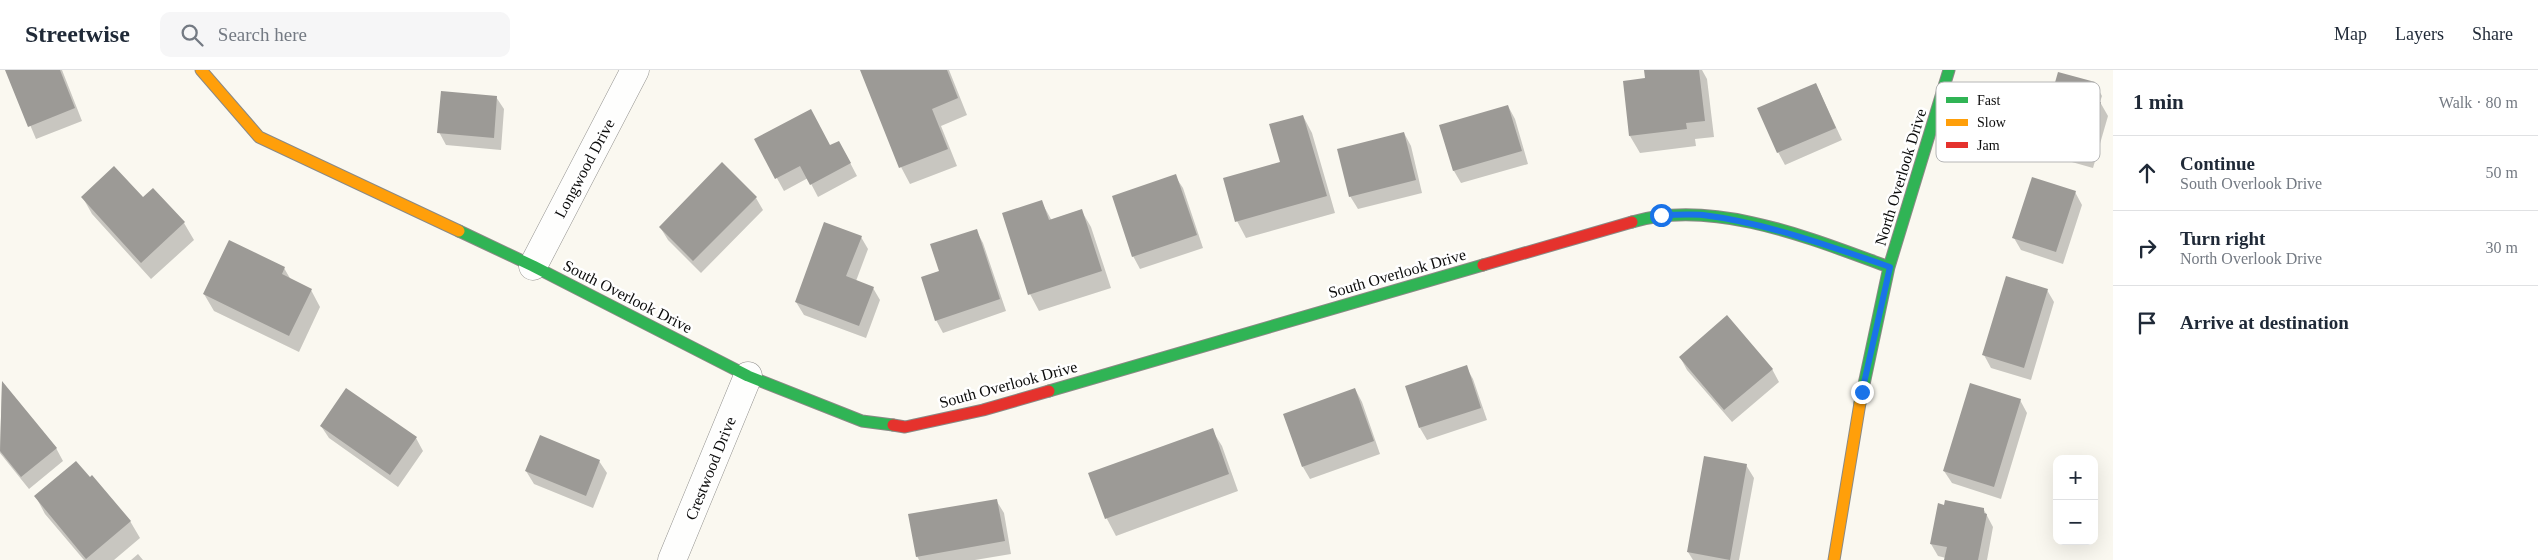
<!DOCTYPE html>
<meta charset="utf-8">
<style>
body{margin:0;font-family:"Times New Roman",serif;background:#f6f6f7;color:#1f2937}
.controls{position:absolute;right:15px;bottom:15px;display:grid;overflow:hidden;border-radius:10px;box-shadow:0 5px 20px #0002}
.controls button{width:45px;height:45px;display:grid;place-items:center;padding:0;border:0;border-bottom:1px solid #e0e1e3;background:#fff;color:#1f2937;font:25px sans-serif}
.stop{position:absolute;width:15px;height:15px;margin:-11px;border:4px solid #1a73e8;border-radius:50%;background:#fff}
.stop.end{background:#1a73e8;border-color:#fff;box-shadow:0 1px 5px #0008}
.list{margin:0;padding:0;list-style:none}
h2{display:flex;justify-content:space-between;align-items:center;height:65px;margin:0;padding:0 20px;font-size:21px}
h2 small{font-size:16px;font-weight:400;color:#747a83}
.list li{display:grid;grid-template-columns:32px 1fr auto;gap:15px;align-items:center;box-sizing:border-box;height:75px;padding:0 20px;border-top:1px solid #e0e1e3}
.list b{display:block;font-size:19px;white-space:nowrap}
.list p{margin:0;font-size:16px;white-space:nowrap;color:#747a83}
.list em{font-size:16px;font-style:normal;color:#747a83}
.icon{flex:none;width:28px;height:28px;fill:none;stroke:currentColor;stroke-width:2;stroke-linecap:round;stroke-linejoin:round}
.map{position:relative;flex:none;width:2113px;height:490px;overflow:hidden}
header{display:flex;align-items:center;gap:30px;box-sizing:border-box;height:70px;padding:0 25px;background:#fff;border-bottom:1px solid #e0e1e3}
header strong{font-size:24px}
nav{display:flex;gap:28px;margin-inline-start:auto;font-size:18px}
.search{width:350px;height:45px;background:#f6f6f7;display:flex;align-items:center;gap:12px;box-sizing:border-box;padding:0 18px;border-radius:10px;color:#747a83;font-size:19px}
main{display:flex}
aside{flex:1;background:#fff}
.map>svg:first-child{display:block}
.shadow{fill:#0003;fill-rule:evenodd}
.building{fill:#9c9a96}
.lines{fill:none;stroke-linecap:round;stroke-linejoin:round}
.street-casing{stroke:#93928f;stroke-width:29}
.fast-casing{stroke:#8a8985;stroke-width:13}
.slow-casing{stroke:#8a8985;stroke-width:13}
.jam-casing{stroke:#8a8985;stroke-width:13}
.street{stroke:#fefefd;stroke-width:28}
.fast{stroke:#30b455;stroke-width:11}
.slow{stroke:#ff9f0a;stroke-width:11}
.jam{stroke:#e5322d;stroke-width:11}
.route{stroke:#1a73e8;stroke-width:6}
.labels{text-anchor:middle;stroke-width:5;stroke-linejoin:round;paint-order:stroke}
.street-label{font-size:16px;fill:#0c0c0c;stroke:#fff}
.key{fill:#fff;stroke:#b6b6b6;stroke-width:1}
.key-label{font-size:14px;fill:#0c0c0c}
</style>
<header>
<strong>Streetwise</strong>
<div class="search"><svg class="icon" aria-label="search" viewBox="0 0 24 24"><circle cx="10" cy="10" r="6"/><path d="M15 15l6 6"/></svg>Search here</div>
<nav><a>Map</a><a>Layers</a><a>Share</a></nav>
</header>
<main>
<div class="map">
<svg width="2113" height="490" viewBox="0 0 2113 490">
<rect width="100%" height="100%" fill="#faf8f0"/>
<path class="shadow" d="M7 0H62L82 51 36 69Z
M861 0H949L967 45 941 56 957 96 910 114 901 97Z
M1646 0H1702L1707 9 1714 67 1695 69 1696 76 1640 83 1630 66 1647 9Z
M2059 3 2095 13 2102 26 2100 32 2108 46 2093 98 2047 85 2040 72ZM2091 22H2094L2090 35H2088Z
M1816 14 1842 70 1785 95 1778 82Z
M496 27 504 39 501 80 446 75 439 62Z
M1508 36 1515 49 1528 94 1461 113 1454 101 1440 56Z
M1303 46 1312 63 1335 143 1246 168 1237 151 1282 92Z
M1404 63 1411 76 1422 123 1358 139 1350 126Z
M756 70 830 76 846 85 857 106 818 127 808 108 784 121Z
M1175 106 1183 118 1203 178 1140 199 1133 186Z
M2075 122 2082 135 2063 194 2021 180 2014 168Z
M83 128 143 129 184 153 194 170 151 209 92 144Z
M756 128 763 140 701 203 668 170 660 157Z
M1041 131 1052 151 1081 140 1091 157 1111 218 1039 241 1030 224Z
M976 160 983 173 1006 241 943 263 936 250 941 201Z
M861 167 868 179 856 211 873 218 880 230 866 268 804 245 796 232Z
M284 198 291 210 311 220 320 237 299 282 214 241 204 224Z
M2047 220 2054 232 2031 310 1991 298 1984 285Z
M1680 287 1772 299 1779 312 1732 352 1687 300Z
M1466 297 1473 309 1487 350 1427 370 1420 358Z
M2 313 56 378 63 391 29 419 0 383Z
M1355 319 1362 332 1380 384 1310 409 1303 397Z
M2020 330 2027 343 2001 429 1952 413 1944 401Z
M321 356 416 368 423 381 398 417 329 368Z
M1212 360 1222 376 1238 421 1116 466 1107 449 1090 404Z
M599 391 607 403 593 438 534 414 526 401Z
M1746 395 1754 408 1739 490H1693L1688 482Z
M36 427 130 451 140 468 114 490H84L45 444Z
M996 430 1004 443 1011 484 975 490H919L917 486Z
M1984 440 1993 457 1987 490H1945L1946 488 1938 486 1931 474Z
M138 484 143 490H131Z"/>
<path class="building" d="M5 0H60L75 38 28 57Z
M860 0H947L958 28 932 39 948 79 899 98Z
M1644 0H1699L1705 51 1686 53 1687 59 1629 66 1623 11 1645 8Z
M2058 2 2095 12 2090 29 2101 32 2086 86 2038 72Z
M1816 13 1836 58 1777 83 1757 38Z
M441 21 497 26 494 68 437 63Z
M1508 35 1522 81 1453 101 1439 55Z
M811 39 830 75 839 71 851 93 810 115 800 96 775 109 754 69Z
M1303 45 1327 126 1235 152 1223 108 1280 92 1269 54Z
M1404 62 1416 110 1349 127 1337 79Z
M722 92 757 127 693 191 659 157Z
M114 96 143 127 153 118 185 152 141 193 81 127Z
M1176 104 1197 165 1132 187 1112 126Z
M2032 107 2076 121 2056 182 2012 168Z
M1042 130 1049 150 1082 139 1102 201 1028 225 1002 143Z
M824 152 862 166 846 206 874 217 859 256 795 232Z
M977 159 1000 229 935 251 921 207 939 201 930 174Z
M229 170 285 197 282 204 312 219 289 266 203 224Z
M2006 206 2048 219 2024 298 1982 285Z
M1727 245 1773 299 1724 340 1679 287Z
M1467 295 1481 338 1419 358 1405 316Z
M2 311 57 378 21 407 0 381Z
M1970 313 2021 329 1994 417 1943 401Z
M346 318 417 367 390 405 320 356Z
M1355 318 1374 371 1302 397 1283 344Z
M1213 358 1229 404 1105 449 1088 403Z
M540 365 600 390 586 426 525 401Z
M1704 386 1747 394 1730 490 1687 482Z
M76 391 90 407 92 405 131 451 86 489 34 426Z
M997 429 1005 471 916 487 908 444Z
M1945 430 1984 438V443L1987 444 1978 490H1944L1947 477 1930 474 1938 433 1944 435Z"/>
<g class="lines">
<g class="street-casing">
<path id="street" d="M533 196 635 0
M672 490 748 306"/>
</g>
<g class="fast-casing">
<path id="fast" d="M1632 152C1714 128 1812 169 1889 197
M459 161 533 196 748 306 862 351 893 355
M1049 321 1483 195
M1860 333 1889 197 1949 0"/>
</g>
<g class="slow-casing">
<path id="slow" d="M201 0 259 67 459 161
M1834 490 1860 333"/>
</g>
<g class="jam-casing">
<path id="jam" d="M1483 195 1632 152
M893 355 905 357 983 340 1049 321"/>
</g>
<use href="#street" class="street"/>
<use href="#fast" class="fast"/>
<use href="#slow" class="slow"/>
<use href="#jam" class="jam"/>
</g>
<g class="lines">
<path class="route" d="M1661 145C1675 145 1690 144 1703 145 1766 153 1830 176 1890 197L1862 322"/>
</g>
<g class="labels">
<g class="street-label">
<text transform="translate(584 98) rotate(-62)" y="6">Longwood Drive</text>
<text transform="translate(1900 107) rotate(-73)" y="6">North Overlook Drive</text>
<text transform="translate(1397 203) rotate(-16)" y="6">South Overlook Drive</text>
<text transform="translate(628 226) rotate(27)" y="6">South Overlook Drive</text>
<text transform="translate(1008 314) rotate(-15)" y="6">South Overlook Drive</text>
<text transform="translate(710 398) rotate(-68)" y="6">Crestwood Drive</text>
</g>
</g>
<rect x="1936" y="12" width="164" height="80" rx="8" class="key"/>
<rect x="1946" y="27" width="22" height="6" fill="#30b455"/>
<rect x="1946" y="49" width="22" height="7" fill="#ff9f0a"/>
<rect x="1946" y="72" width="22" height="6" fill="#e5322d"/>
<g class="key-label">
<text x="1977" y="35">Fast</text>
<text x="1977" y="57">Slow</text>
<text x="1977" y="80">Jam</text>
</g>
</svg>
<div class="controls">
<button>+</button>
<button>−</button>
</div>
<div class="stop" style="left:1661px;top:145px"></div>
<div class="stop end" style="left:1862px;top:322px"></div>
</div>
<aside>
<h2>1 min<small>Walk · 80 m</small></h2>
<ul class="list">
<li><svg class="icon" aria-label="ahead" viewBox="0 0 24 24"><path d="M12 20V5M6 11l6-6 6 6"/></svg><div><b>Continue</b><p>South Overlook Drive</p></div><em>50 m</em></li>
<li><svg class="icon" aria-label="right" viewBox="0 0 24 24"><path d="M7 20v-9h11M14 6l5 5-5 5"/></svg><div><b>Turn right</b><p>North Overlook Drive</p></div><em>30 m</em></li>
<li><svg class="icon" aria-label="arrive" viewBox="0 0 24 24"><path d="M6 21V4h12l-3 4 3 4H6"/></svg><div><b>Arrive at destination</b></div></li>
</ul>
</aside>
</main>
